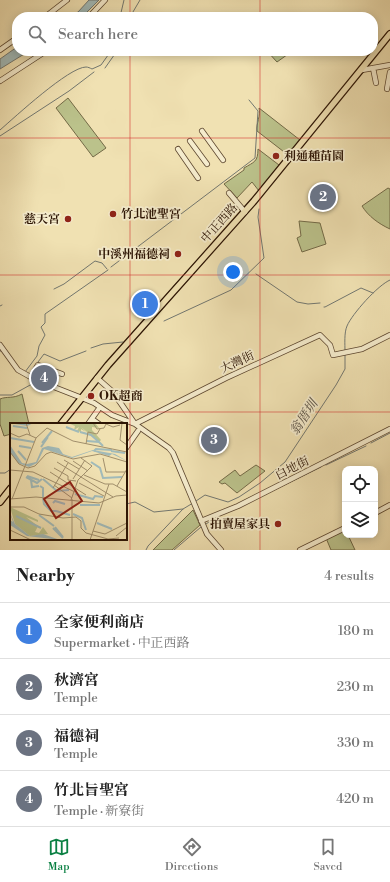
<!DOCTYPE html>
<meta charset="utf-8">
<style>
body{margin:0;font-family:"Libre Bodoni","Noto Serif TC",serif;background:#f2f2f2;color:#222}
.controls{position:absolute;right:12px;bottom:12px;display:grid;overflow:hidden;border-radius:8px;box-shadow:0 2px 10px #0003}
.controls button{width:36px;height:36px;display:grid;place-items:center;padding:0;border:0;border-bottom:1px solid #e0e0e0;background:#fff;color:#222;font:20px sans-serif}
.you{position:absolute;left:233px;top:272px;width:14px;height:14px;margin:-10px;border:3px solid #fff;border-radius:50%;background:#1a73e8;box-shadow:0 0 0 6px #1a73e833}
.badge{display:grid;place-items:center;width:26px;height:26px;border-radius:50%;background:#0b8043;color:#fff;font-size:13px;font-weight:700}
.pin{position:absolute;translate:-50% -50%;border:2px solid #fff;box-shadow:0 1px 4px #0006}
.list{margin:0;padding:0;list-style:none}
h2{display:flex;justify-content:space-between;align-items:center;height:52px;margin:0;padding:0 16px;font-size:17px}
h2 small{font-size:13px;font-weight:400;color:#767676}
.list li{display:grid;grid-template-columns:26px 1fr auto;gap:12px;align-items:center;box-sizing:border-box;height:56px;padding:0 16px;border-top:1px solid #e0e0e0}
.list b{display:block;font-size:15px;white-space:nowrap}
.list p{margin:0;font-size:13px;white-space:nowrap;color:#767676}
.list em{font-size:13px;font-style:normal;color:#767676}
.icon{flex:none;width:22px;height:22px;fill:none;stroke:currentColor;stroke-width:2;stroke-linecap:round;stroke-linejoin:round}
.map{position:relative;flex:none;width:390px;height:550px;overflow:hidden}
.search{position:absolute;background:#fff;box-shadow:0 2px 10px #0003;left:12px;right:12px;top:12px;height:44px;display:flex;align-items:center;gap:10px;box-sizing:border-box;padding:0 14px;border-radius:16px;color:#767676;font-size:15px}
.sheet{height:276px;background:#fff}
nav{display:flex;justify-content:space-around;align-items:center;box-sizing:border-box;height:56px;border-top:1px solid #e0e0e0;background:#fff;font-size:11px;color:#767676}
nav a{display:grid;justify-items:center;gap:2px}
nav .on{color:#0b8043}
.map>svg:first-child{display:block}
.green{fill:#bbc28b;stroke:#736a47}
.water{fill:#a1bab9;stroke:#727770}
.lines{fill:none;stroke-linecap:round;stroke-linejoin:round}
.stream{stroke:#727770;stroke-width:1}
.minor-casing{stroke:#5c462f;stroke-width:6}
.major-casing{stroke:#2b1303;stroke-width:8}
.minor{stroke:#f5eccd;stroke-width:4.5}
.major{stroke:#f0e1b2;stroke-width:5.5}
.grid{fill:none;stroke:#d62828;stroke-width:1;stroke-opacity:0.55}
.poi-dot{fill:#8f2418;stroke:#f5eccd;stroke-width:1.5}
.labels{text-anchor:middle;stroke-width:3.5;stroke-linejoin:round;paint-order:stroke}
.poi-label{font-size:12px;font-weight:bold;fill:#2b1303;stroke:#f5eccd;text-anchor:start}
.street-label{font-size:12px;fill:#2b1303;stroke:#f5eccd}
.water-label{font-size:13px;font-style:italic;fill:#544d43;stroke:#f5eccd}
.inset-river{fill:none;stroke:#a1bab9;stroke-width:2}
.inset-road{fill:none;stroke:#a18f6c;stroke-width:1}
.view{fill:#8f2418;fill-opacity:0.15;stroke:#8f2418;stroke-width:2}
.inset-edge{fill:none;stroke:#2b1303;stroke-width:2}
</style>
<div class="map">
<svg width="390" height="550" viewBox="0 0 390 550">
<rect width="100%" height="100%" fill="#f0e1b2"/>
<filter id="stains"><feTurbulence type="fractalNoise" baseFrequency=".005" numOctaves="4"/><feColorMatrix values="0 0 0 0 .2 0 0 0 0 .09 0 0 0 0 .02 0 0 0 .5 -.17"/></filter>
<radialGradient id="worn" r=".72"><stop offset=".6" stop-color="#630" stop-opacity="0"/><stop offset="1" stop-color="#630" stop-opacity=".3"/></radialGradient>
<path class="green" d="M267 51H290L291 52 277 62Z
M68 98 106 148 93 157 56 108Z
M259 108 300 140 288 155 257 131C256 123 261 116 259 108Z
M258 149 279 165 259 191 252 182 237 198 224 184 244 170V168C254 162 258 162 258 149Z
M388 188 390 189V229C379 224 368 216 362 206Z
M299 221 320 223 326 244 302 252 297 238 301 236Z
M22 394 29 424H11V434L4 436 0 424V399C7 396 13 399 22 394Z
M256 465 265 471 237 493 225 483 222 484 219 482 235 470 240 476Z
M193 510 200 525 172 550H153Z
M345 529V535H348L355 550H331L326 538Z"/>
<path class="water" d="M89 0H99L82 17H69L78 12Z
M17 47V51H29L0 69V59Z"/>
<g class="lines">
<path class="stream" d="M120 17 124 0
M130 17 140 0
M105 68 117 51
M0 130C15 117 69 67 86 67 88 67 90 68 92 69L101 65 111 51
M0 136 69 91 94 72
M200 257 212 245
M111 267 255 158 258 111 249 100
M256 274 297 302 308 304 320 303
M172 288 196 262
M54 289 64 284 95 261 102 263 107 269
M0 306 2 305
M324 307H325L361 288 373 293
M164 321 231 290 264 258 258 217 259 209
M91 348 103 344 123 342
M0 351H1
M345 352C345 344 344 333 347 326 352 314 378 285 390 280
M38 362 44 354 60 361 86 351
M25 372 37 356 39 346 45 335 41 327 45 323V314L108 270
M0 395H12L32 384
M371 443 390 433
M326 465 366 446
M0 473H5L11 469
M262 496 321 467
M196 501 205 495 228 502 239 497 260 483 285 462 336 385 345 369V355
M126 504 135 502 154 512 183 509
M206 524 215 518
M146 550 148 546 183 509 193 503
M174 550 201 527"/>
<g class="minor-casing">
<path id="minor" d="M45 17 67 0
M89 17 105 0
M0 50 17 38
M373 68 376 83
M362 70 390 65
M0 81 46 51
M387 89 390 72
M202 131 223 160
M190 141 207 164
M178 149 198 178
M229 193 245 212
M0 345 18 370 36 380 82 398 94 403 112 415 135 424
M31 377 38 365 62 374
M97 378 113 392 135 424 169 448 173 453 207 534 221 550
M92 419 99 424
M88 424 98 410
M135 424 226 378 320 335 330 345 333 355 362 349 390 335
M126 448 138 431
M375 513 390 505
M201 521 238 506 390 429
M300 550 345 528"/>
</g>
<g class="major-casing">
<path id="major" d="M61 424 108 365 254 201 390 34
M0 502 11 488"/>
</g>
<use href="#minor" class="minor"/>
<use href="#major" class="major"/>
</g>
<path class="grid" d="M130 0V17M260 0V17M130 51V550M260 51V550M0 138H390M0 275H390M0 412H390"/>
<g class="poi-dot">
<circle cx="276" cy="156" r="4"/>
<circle cx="113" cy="214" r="4"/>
<circle cx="68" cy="219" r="4"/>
<circle cx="178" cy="254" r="4"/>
<circle cx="91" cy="396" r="4"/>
<circle cx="278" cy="524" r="4"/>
</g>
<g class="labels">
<g class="poi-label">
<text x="284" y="160">利通種苗園</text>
<text x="121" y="218">竹北池聖宮</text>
<text x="60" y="223" text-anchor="end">慈天宮</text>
<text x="170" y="258" text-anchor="end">中溪州福德祠</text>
<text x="99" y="400">OK超商</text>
<text x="270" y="528" text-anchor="end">拍賣屋家具</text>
</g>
<g class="street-label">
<text transform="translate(219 223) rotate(-48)" y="4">中正西路</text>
<text transform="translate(237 362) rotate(-25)" y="4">大灣街</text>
<text transform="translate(292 468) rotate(-27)" y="4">白地街</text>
</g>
<g class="water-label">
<text transform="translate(303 417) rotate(-57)" y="5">翁厝圳</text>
</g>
</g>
<g transform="translate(10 423)">
<rect width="117" height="117" fill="#f0e1b2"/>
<path d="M58 0H85L89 5 82 4V7L91 17 89 19 71 4 76 9 71 6V9L67 8 66 10 69 4 64 7 65 3ZM0 84 28 97V99L16 94 28 103 25 109 29 110 33 104 38 111 20 113 5 101Z" fill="#bbc28b"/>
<path d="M0 22 12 40 17 41 26 39 32 25 38 23 49 25 53 31 62 34 83 27 105 31 117 38 102 31 99 33 82 28 62 35 34 26 27 40 19 44 8 40 0 29ZM0 90 5 101 20 113 33 111 50 117 17 113 0 102V97L3 99Z" fill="#a1bab9"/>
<path class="inset-river" d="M5 0 17 2 21 0M3 3 17 5M56 4 69 9M70 9 81 12 89 19M0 15 24 19M77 18 89 19 93 23M32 20 42 8M9 23 21 25M31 24 38 14M8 28 16 37M84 28 86 26 102 27M101 28 115 30M81 39 90 45 93 55 112 54M17 53 29 57M16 54 27 60 32 56M33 56 47 68 59 67M21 57 22 64 29 63M30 63 33 65V74M65 71 83 76 85 73 93 74M33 75 34 81 41 88H46M43 80 45 78 55 81M70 82H90M46 88 60 92M63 91 72 95 76 107M29 92 44 103M6 93 31 105M87 100 102 106M45 104 53 114M43 105 53 115"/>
<path class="inset-road" d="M16 0 20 12M83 0 87 6 94 5 96 1 103 4 110 2M112 0 110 17 117 22M0 10 9 14 17 11 26 15M26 15 37 5 63 18 117 29M76 21 78 9 87 11 90 6M0 29 9 41 18 45 25 43 36 31 41 29 63 36 90 31 117 39M93 35 96 49H115M54 37 69 46M63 38 78 48M47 39 103 74M44 45 58 53V57L66 58M0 47 23 49 65 69M40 49 76 72M74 52 95 61H103L117 69M63 56 75 37M69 60 94 73M44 62 62 75M107 63 117 46M43 65 58 40M0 76 26 74 89 80 106 73 117 72M2 76 26 15M61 77 68 57 82 43 71 35M1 84H14L29 91 53 95 66 94 71 98V105L76 110 98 116 109 115M0 107 21 117M83 108 95 111 117 100M106 113 117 104M62 117V76M80 117 99 61"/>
<path class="view" d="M60 59 72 78 46 95 34 76Z"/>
<rect width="117" height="117" class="inset-edge"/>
</g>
<rect width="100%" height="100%" filter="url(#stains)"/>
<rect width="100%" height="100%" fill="url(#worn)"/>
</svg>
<div class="controls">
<button><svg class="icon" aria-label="locate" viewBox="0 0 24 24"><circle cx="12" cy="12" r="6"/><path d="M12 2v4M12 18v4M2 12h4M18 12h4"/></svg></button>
<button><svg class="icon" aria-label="layers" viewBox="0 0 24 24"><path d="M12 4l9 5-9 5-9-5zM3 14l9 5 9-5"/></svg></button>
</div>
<div class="you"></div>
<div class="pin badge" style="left:145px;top:304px;background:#3f7fe0">1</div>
<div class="pin badge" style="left:323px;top:197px;background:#6b7280">2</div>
<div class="pin badge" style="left:214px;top:440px;background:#6b7280">3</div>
<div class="pin badge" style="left:44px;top:378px;background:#6b7280">4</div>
<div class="search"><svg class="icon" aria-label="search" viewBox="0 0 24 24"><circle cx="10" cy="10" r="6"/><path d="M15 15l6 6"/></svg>Search here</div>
</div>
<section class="sheet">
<h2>Nearby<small>4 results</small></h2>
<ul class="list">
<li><span class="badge" style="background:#3f7fe0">1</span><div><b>全家便利商店</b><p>Supermarket · 中正西路</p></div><em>180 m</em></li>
<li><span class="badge" style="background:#6b7280">2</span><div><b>秋濟宮</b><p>Temple</p></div><em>230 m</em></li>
<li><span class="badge" style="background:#6b7280">3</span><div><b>福德祠</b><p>Temple</p></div><em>330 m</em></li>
<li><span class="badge" style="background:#6b7280">4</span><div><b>竹北旨聖宮</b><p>Temple · 新寮街</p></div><em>420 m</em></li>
</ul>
</section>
<nav>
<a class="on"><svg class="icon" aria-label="map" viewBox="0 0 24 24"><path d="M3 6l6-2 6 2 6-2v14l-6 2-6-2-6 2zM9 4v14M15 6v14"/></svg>Map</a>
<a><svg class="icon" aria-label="directions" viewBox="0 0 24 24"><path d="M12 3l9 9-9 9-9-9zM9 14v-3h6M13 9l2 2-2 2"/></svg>Directions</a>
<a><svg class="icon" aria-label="saved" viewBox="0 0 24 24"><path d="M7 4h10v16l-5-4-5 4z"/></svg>Saved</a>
</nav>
